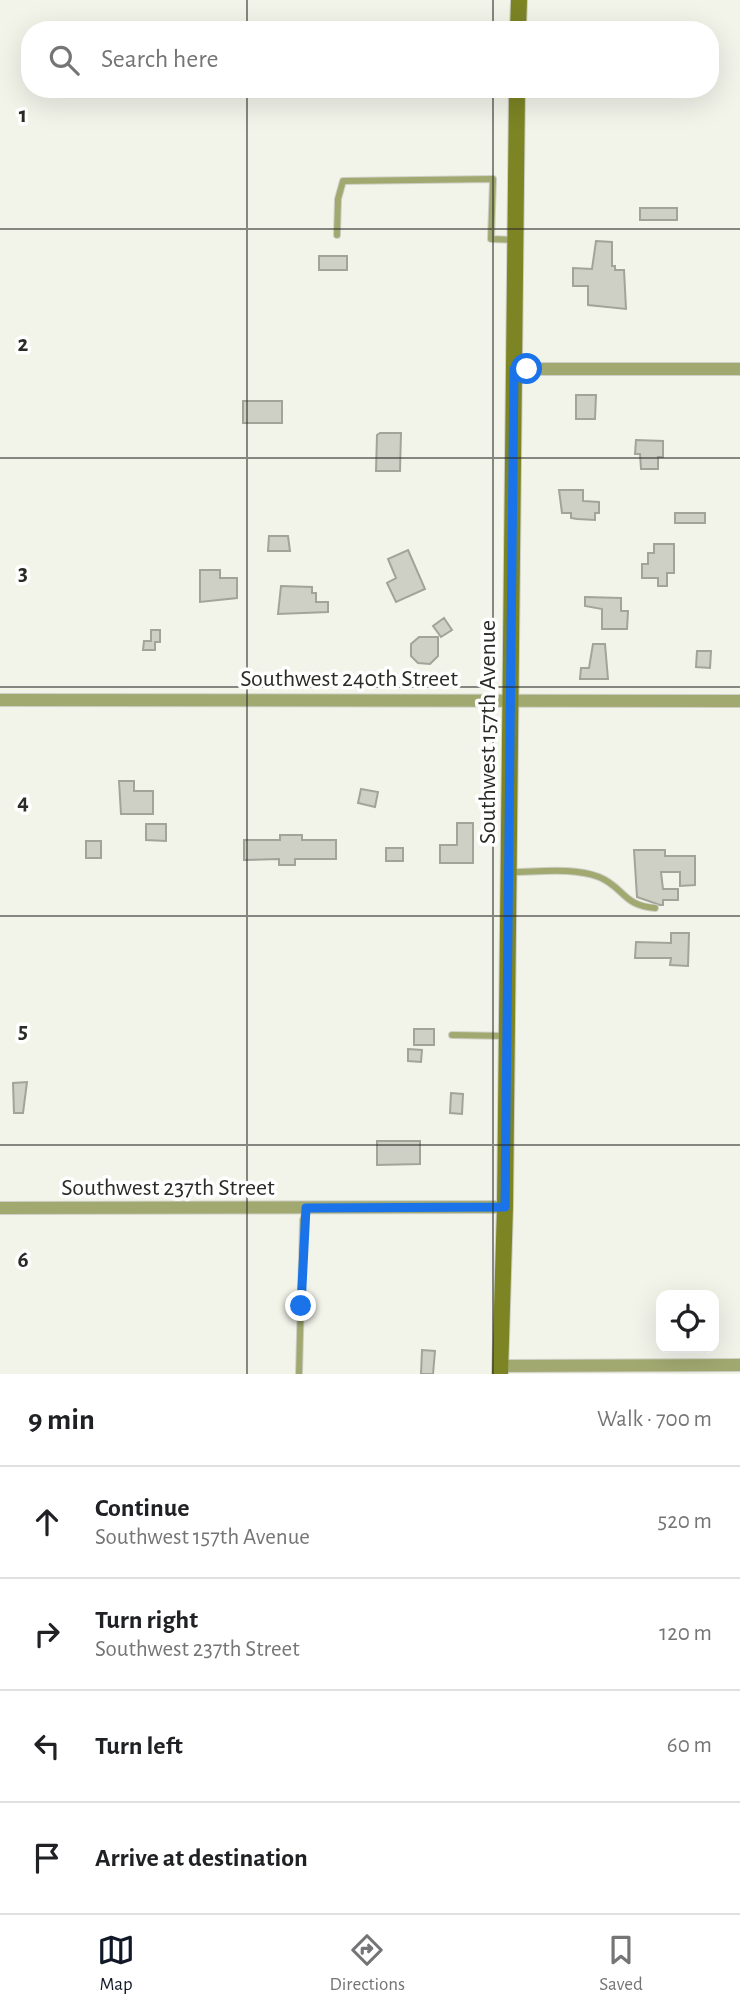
<!DOCTYPE html>
<meta charset="utf-8">
<style>
body{margin:0;font-family:"Alegreya Sans",sans-serif;background:#f2f2f2;color:#202124}
.controls{position:absolute;right:21px;bottom:21px;display:grid;overflow:hidden;border-radius:14px;box-shadow:0 7px 28px #0002}
.controls button{width:63px;height:63px;display:grid;place-items:center;padding:0;border:0;border-bottom:2px solid #e0e0e0;background:#fff;color:#202124;font:35px sans-serif}
.stop{position:absolute;width:21px;height:21px;margin:-16px;border:5px solid #1a73e8;border-radius:50%;background:#fff}
.stop.end{background:#1a73e8;border-color:#fff;box-shadow:0 2px 7px #0008}
.list{margin:0;padding:0;list-style:none}
h2{display:flex;justify-content:space-between;align-items:center;height:91px;margin:0;padding:0 28px;font-size:30px}
h2 small{font-size:23px;font-weight:400;color:#757577}
.list li{display:grid;grid-template-columns:46px 1fr auto;gap:21px;align-items:center;box-sizing:border-box;height:112px;padding:0 28px;border-top:2px solid #e0e0e0}
.list b{display:block;font-size:26px;white-space:nowrap}
.list p{margin:0;font-size:23px;white-space:nowrap;color:#757577}
.list em{font-size:23px;font-style:normal;color:#757577}
.icon{flex:none;width:38px;height:38px;fill:none;stroke:currentColor;stroke-width:2;stroke-linecap:round;stroke-linejoin:round}
.map{position:relative;flex:none;width:740px;height:1374px;overflow:hidden}
.search{position:absolute;background:#fff;box-shadow:0 7px 28px #0002;left:21px;right:21px;top:21px;height:77px;display:flex;align-items:center;gap:18px;box-sizing:border-box;padding:0 24px;border-radius:28px;color:#757577;font-size:26px}
.sheet{height:539px;background:#fff}
nav{display:flex;justify-content:space-around;align-items:center;box-sizing:border-box;height:98px;border-top:2px solid #e0e0e0;background:#fff;font-size:19px;color:#757577}
nav a{display:grid;justify-items:center;gap:4px}
nav .on{color:#111827}
.map>svg:first-child{display:block}
.building{fill:#cecfc5;stroke:#a2a49a;stroke-width:2}
.lines{fill:none;stroke-linecap:round;stroke-linejoin:round}
.lane-casing{stroke:#ced0c7;stroke-width:8}
.street-casing{stroke:#ced0c7;stroke-width:14}
.secondary-casing{stroke:#ced0c7;stroke-width:18}
.lane{stroke:#a2a970;stroke-width:6}
.street{stroke:#a2a970;stroke-width:12}
.secondary{stroke:#7c8424;stroke-width:16}
.route{stroke:#1a73e8;stroke-width:9}
.grid{fill:none;stroke:#2b2b27;stroke-width:2;stroke-opacity:0.55}
.labels{text-anchor:middle;stroke-width:7;stroke-linejoin:round;paint-order:stroke}
.street-label{font-size:24px;fill:#2b2b27;stroke:#fff}
.grid-label{font-size:23px;text-anchor:middle;font-weight:bold;fill:#2b2b27;stroke:#fff;stroke-width:7;stroke-linejoin:round;paint-order:stroke}
</style>
<div class="map">
<svg width="740" height="1374" viewBox="0 0 740 1374">
<rect width="100%" height="100%" fill="#f2f4ea"/>
<path class="building" d="M640 208H677V220H640Z
M596 241 612 242V266H615V270H624L626 309 588 305V286H573V268L592 269Z
M319 256H347V270H319Z
M576 395H596L595 419H576Z
M243 401H282V423H243Z
M380 433H401L400 471H376L377 435Z
M636 440 663 441V457H658V469H641L640 454H635Z
M559 490H583V501L599 502V513H595V520L577 519 571 518V513H562Z
M675 513H705V523H675Z
M269 536H288L290 551H268Z
M654 544H674V573H667V586H658V578H642V564H648V553H654Z
M408 550 425 589 396 602 387 583 396 578 388 559Z
M200 570H220V578H237V598L200 602Z
M281 586 312 587V593H316V602H328V612L278 614Z
M585 597 621 598V611H628L627 629H602V609L585 606Z
M444 618 452 630 441 637 433 626Z
M151 630H160V642H155V650H143L144 641H151Z
M419 637H438V656L430 664 418 663 411 656V644Z
M593 644H605L608 679H580L581 668H589Z
M697 651H711L710 668 696 667Z
M119 781H134V791H153V814H121Z
M361 789 378 792 375 807 358 803Z
M457 823H473V863H440V845H457Z
M146 824H166V841L146 840Z
M280 835H302V840H336V859H295V865H279V859L244 860V840H280Z
M86 841H101V858H86Z
M386 848H403V861H386Z
M634 850H665V856H695V885L680 886V872H661L663 889H678V900H663V905H660L637 897Z
M671 933H689L688 966 670 965 671 958H635L636 942 671 943Z
M414 1029H434V1045H414Z
M408 1049 422 1050 421 1062 408 1061Z
M27 1082 23 1113H14L13 1083Z
M451 1093 463 1094 462 1114 450 1113Z
M377 1141H420V1164L377 1165Z
M422 1350 435 1351 433 1374H421Z"/>
<g class="lines">
<g class="lane-casing">
<path id="lane" d="M337 235 338 199 343 181 493 179 491 239 514 240
M510 872C538 872 573 867 599 877 624 887 623 906 655 908
M452 1035 506 1036
M299 1374 303 1220 307 1208"/>
</g>
<g class="street-casing">
<path id="street" d="M514 369H740
M0 700 740 701
M0 1208 505 1207
M500 1366 740 1365"/>
</g>
<g class="secondary-casing">
<path id="secondary" d="M518 30 519 0
M500 1374 505 1207 517 89"/>
</g>
<use href="#lane" class="lane"/>
<use href="#street" class="street"/>
<use href="#secondary" class="secondary"/>
</g>
<g class="lines">
<path class="route" d="M301 1306 306 1208 505 1207 514 369H527"/>
</g>
<path class="grid" d="M247 0V30M493 0V30M247 89V1374M493 89V1374M0 229H740M0 458H740M0 687H740M0 916H740M0 1145H740"/>
<g class="labels">
<g class="street-label">
<text x="349" y="686">Southwest 240th Street</text>
<text transform="translate(487 732) rotate(-90)" y="8">Southwest 157th Avenue</text>
<text x="168" y="1195">Southwest 237th Street</text>
</g>
</g>
<g class="grid-label">
<text x="23" y="122">1</text>
<text x="23" y="351">2</text>
<text x="23" y="580">3</text>
<text x="23" y="809">4</text>
<text x="23" y="1038">5</text>
<text x="23" y="1267">6</text>
</g>
</svg>
<div class="controls">
<button><svg class="icon" aria-label="locate" viewBox="0 0 24 24"><circle cx="12" cy="12" r="6"/><path d="M12 2v4M12 18v4M2 12h4M18 12h4"/></svg></button>
</div>
<div class="stop" style="left:527px;top:369px"></div>
<div class="stop end" style="left:301px;top:1306px"></div>
<div class="search"><svg class="icon" aria-label="search" viewBox="0 0 24 24"><circle cx="10" cy="10" r="6"/><path d="M15 15l6 6"/></svg>Search here</div>
</div>
<section class="sheet">
<h2>9 min<small>Walk · 700 m</small></h2>
<ul class="list">
<li><svg class="icon" aria-label="ahead" viewBox="0 0 24 24"><path d="M12 20V5M6 11l6-6 6 6"/></svg><div><b>Continue</b><p>Southwest 157th Avenue</p></div><em>520 m</em></li>
<li><svg class="icon" aria-label="right" viewBox="0 0 24 24"><path d="M7 20v-9h11M14 6l5 5-5 5"/></svg><div><b>Turn right</b><p>Southwest 237th Street</p></div><em>120 m</em></li>
<li><svg class="icon" aria-label="left" viewBox="0 0 24 24"><path d="M17 20v-9H6M10 6l-5 5 5 5"/></svg><div><b>Turn left</b></div><em>60 m</em></li>
<li><svg class="icon" aria-label="arrive" viewBox="0 0 24 24"><path d="M6 21V4h12l-3 4 3 4H6"/></svg><div><b>Arrive at destination</b></div></li>
</ul>
</section>
<nav>
<a class="on"><svg class="icon" aria-label="map" viewBox="0 0 24 24"><path d="M3 6l6-2 6 2 6-2v14l-6 2-6-2-6 2zM9 4v14M15 6v14"/></svg>Map</a>
<a><svg class="icon" aria-label="directions" viewBox="0 0 24 24"><path d="M12 3l9 9-9 9-9-9zM9 14v-3h6M13 9l2 2-2 2"/></svg>Directions</a>
<a><svg class="icon" aria-label="saved" viewBox="0 0 24 24"><path d="M7 4h10v16l-5-4-5 4z"/></svg>Saved</a>
</nav>
